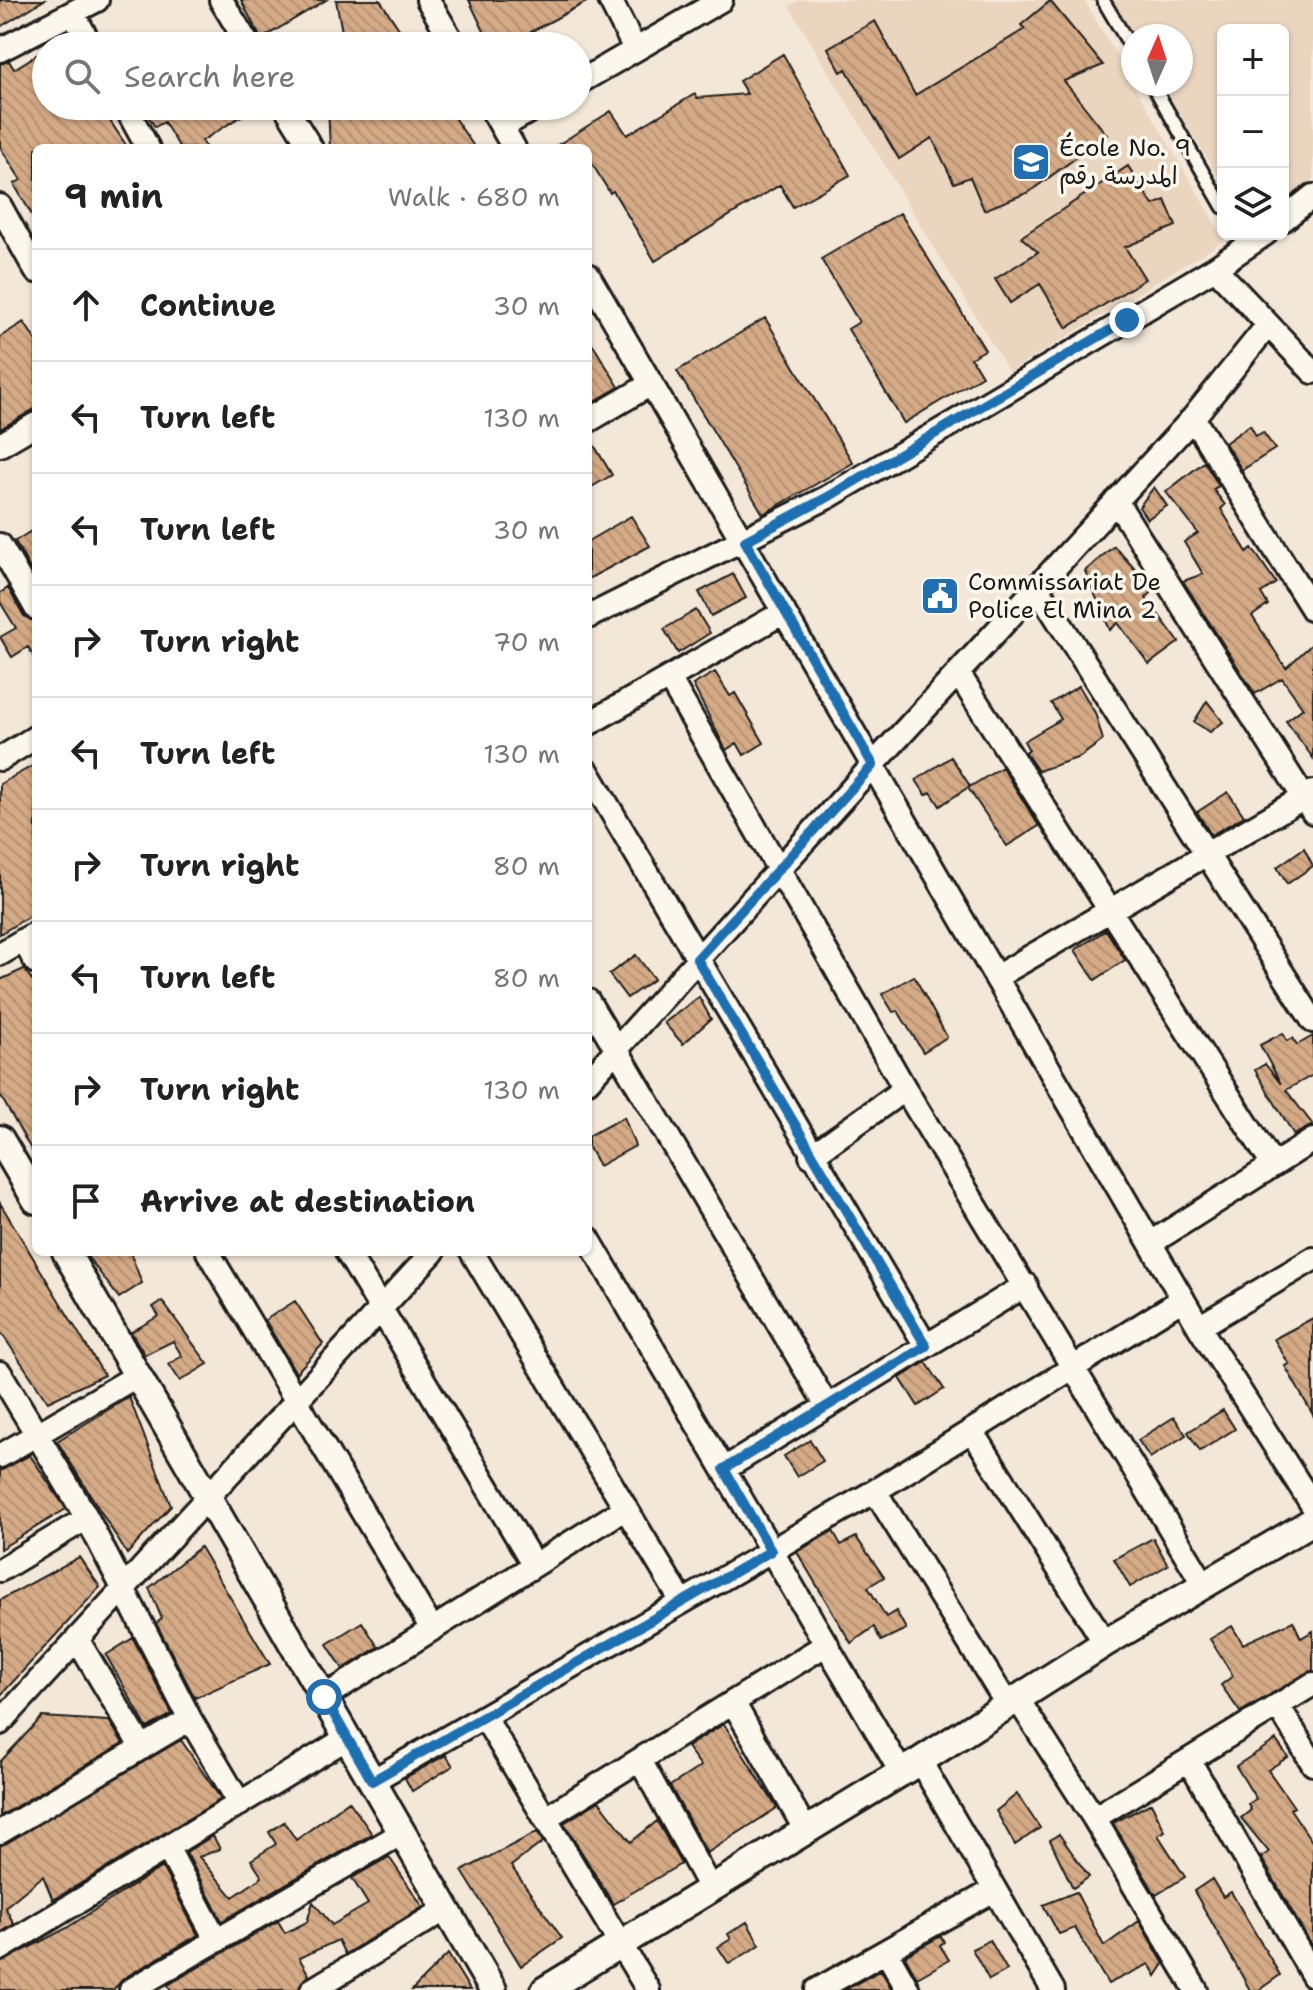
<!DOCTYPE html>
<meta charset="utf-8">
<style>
body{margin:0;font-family:"Shantell Sans","Playpen Sans Arabic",sans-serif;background:#f6f6f6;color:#222}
.controls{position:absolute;right:24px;top:24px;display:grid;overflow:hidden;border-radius:12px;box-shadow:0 2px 6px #0004}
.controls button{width:72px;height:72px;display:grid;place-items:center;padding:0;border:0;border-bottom:2px solid #e0e0e0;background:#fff;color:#222;font:40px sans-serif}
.compass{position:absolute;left:1121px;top:24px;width:72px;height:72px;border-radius:50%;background:#fff;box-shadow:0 2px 6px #0004;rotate:3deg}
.stop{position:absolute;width:24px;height:24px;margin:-18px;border:6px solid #1f6fb2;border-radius:50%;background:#fff}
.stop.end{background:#1f6fb2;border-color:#fff;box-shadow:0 2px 8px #0008}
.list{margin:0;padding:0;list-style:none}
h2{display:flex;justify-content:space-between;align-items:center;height:104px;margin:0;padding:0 32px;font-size:34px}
h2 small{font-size:26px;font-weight:400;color:#767676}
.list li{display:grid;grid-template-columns:52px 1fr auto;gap:24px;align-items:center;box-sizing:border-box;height:112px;padding:0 32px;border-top:2px solid #e0e0e0}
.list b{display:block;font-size:30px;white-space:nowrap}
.list em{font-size:26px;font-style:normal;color:#767676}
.icon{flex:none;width:44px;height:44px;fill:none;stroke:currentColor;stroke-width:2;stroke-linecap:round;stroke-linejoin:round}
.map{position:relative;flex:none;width:1313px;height:1990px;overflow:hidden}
.search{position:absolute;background:#fff;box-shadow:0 2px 6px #0004;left:32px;top:32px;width:560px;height:88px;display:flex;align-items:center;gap:20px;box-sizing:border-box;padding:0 28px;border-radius:44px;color:#767676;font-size:30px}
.panel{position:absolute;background:#fff;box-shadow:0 2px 6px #0004;left:32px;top:144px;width:560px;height:1112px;border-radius:12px}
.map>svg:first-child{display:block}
.built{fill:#ead5bf}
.building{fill:url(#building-back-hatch);stroke:#1c1c1c;stroke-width:2}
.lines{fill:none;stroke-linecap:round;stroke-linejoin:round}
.service-casing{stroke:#1c1c1c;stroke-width:17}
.minor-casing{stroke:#1c1c1c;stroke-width:28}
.tertiary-casing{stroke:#1c1c1c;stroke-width:32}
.service{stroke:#fbf7ec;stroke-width:11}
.minor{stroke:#fbf7ec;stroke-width:22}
.tertiary{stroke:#fbf7ec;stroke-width:26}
.route{stroke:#1f6fb2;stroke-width:10}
.labels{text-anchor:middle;stroke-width:7;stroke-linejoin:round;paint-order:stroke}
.poi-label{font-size:24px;fill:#1c1c1c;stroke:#fbf7ec;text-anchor:start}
</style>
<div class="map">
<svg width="1313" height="1990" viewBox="0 0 1313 1990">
<defs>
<pattern id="building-back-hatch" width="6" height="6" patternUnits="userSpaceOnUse" patternTransform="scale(2)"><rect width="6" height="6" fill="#d5aa86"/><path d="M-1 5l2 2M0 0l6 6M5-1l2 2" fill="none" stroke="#b69273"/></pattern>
</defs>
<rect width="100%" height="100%" fill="#f3e8d8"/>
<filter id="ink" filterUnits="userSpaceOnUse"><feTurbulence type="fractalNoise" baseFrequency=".0125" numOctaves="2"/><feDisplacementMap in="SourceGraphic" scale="16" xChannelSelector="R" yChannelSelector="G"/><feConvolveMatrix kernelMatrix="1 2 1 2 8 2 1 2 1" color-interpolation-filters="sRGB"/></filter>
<g filter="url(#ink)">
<path class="built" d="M799 0H1084L1225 240 1009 372 789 6Z
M1111 0H1313V181L1283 204V30H1223V184L1162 84H1181V36H1133Z"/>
<path class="building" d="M0 0H44L0 27Z
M241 0H326L261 39Z
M336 0H380L405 38 393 46H349L343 37Z
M469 0H590L505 46H491Z
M1050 1 1103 65 1064 81 1107 135 1029 192 984 210 970 177 954 183 932 138 899 159 846 69 841 72 828 48 875 21 915 95 1025 29 1021 25Z
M46 49V106H100L128 148H36V222L14 184 21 180 0 147V64L9 61 14 69Z
M783 54 850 175 793 207 780 185 655 261 613 191 610 193 588 157V148H553L611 111 627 135 695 94 697 98 747 94 739 81Z
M142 106H257L202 141 206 148H180L164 122 155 127Z
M328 106H446L475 148H330Z
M1128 166 1153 205 1165 200 1176 226 1125 247 1145 279 1067 328 1040 284 1010 303 995 279 1038 252 1021 237Z
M900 213 985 350 971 358 982 376 904 423 848 329 859 322 821 259Z
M765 318 853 463 763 514 677 371Z
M24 322 36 341V408L0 429V337Z
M588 337 619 387 588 405Z
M1250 425 1256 436 1263 432 1275 449 1242 470 1225 443Z
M588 435 612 475 588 489Z
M1204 462 1219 486 1213 489 1225 505 1221 509 1247 552 1252 548 1276 583 1261 593 1268 605 1252 616 1286 668 1313 643V758L1286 721 1303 708 1282 678 1255 694 1183 581 1203 574 1184 542 1198 533 1166 492Z
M1154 487 1167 506 1147 519 1139 507Z
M631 516 650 546 588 579V541Z
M36 528V580L15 541Z
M1114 546 1154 590 1146 598 1179 642 1149 664 1118 623 1110 630 1085 571Z
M733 574 746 598 711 616 699 592Z
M8 588 24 616 36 622V660L28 647 12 657 0 637 16 628 0 602V593Z
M696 610 710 633 678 653 664 629Z
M715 672 730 696 735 693 764 743 744 755 737 743 726 750 693 685Z
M1079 686 1095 713 1103 740 1080 757 1038 771 1025 752 1029 750 1024 741 1061 719 1051 703Z
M1207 701 1223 722 1210 732 1194 722Z
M951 757 970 786 940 806 931 792 926 795 916 780Z
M36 764V912L0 934V784Z
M1002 767 1039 826 1007 846 968 788Z
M1228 792 1244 816 1211 835 1197 812Z
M1304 848 1313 866 1287 884 1277 867Z
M1106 930 1125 960 1095 980 1075 950Z
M636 955 654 979 627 998 609 974Z
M24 969 36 985V1158L0 1095V980Z
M914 976 947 1037 923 1052 898 1011 893 1012 882 994Z
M699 997 711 1019 683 1044 664 1023Z
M1283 1033 1287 1041 1293 1038 1297 1045 1313 1036V1075L1286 1090 1313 1125 1294 1135 1255 1070 1265 1064 1281 1084 1260 1045Z
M624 1117 635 1146 599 1166 588 1146V1136Z
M0 1203 104 1375 48 1402 0 1331Z
M84 1252H130L142 1283 119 1298Z
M162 1301 208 1364 180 1381 169 1364 182 1356 173 1341 145 1355 131 1332 159 1316 153 1307Z
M295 1301 323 1344 296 1373 265 1320Z
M1313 1318V1415L1285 1366 1289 1364 1274 1339Z
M926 1362 944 1389 918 1406 900 1378Z
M129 1397 171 1506 127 1554 57 1441Z
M1223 1410 1235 1429 1200 1451 1188 1432Z
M1174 1417 1186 1435 1150 1458 1138 1440Z
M810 1440 823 1461 797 1477 784 1456Z
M30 1455 66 1509 0 1549V1471Z
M833 1531 841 1545 856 1537 884 1577 868 1587 886 1617 896 1611 906 1629 881 1641 874 1627 851 1643 797 1552Z
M1153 1538 1168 1565 1130 1587 1114 1559Z
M200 1547 270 1664 195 1698 156 1623 162 1619 149 1588Z
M79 1557 100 1587 0 1696V1600Z
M1293 1621 1301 1638 1313 1631V1670L1240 1712 1221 1685 1233 1676 1210 1639 1232 1626 1243 1644Z
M362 1622 378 1647 343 1669 327 1644Z
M133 1638 172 1714 147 1728 106 1655Z
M42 1717 109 1721 123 1743 0 1816V1762Z
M724 1724 777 1808 707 1853 670 1786 701 1766 687 1747Z
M181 1740 221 1799 53 1900 43 1876 5 1907 14 1924 0 1933V1846Z
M1276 1740 1288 1757 1268 1770 1294 1807 1290 1809 1313 1843V1948L1261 1857 1269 1852 1241 1818 1251 1810 1248 1804 1256 1799 1236 1766Z
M446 1755 453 1766 412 1791 405 1778Z
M1017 1794 1040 1828 1015 1845 996 1811Z
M349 1801 372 1834 222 1921 186 1852 213 1836 220 1849 199 1857 233 1897 262 1877 251 1860 276 1844 269 1832 284 1822 296 1840Z
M599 1801 631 1842 657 1821 681 1864 613 1904 564 1823Z
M1151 1803 1165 1831 1158 1835 1185 1877 1156 1895 1113 1823Z
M537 1832 543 1842 511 1866 562 1938 521 1966 462 1871Z
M1059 1834 1089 1877 1073 1888 1050 1840Z
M389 1857 423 1907 345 1954 338 1940 299 1958 309 1975 298 1990H171L168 1985 278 1921 285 1933 307 1922 313 1902 332 1925 368 1904 352 1878Z
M162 1867 198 1935 124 1978 113 1990H0V1963L65 1929Z
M1212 1879 1223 1897 1231 1892 1280 1975 1259 1990H1250L1194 1891Z
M1076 1892 1104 1946 1139 1921 1164 1964 1156 1976 1149 1964 1108 1984 1075 1928 1059 1934 1043 1905Z
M747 1922 760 1945 729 1964 718 1947 731 1939 728 1934Z
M941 1936 944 1942 940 1945 949 1960 917 1978 905 1956Z
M990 1940 1007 1970 989 1980 972 1949Z
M448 1954 470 1990H412Z
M881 1970 892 1990H845Z"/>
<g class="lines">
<g class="service-casing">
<path id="service" d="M1103 0 1133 51
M1152 84 1223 207"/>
</g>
<g class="minor-casing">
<path id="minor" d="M221 0 249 46
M428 0 455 46
M610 0 635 49
M73 13 91 46
M0 50 97 0
M578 83 721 0
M125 106 148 148
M285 106 311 148
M490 106 514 148
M502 127 538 106
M0 206 36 271
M1283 220 1313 196
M1215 268 1313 372
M588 275 1199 1327 1313 1506
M1193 418 1313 610
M588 421 651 384
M0 445 36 424
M1116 501 1313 812
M0 545 36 608
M1037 587 1313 1021
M588 617 828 497 1215 268 1265 234
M958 673 1273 1165
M669 678 905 1089 1203 1583
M588 724 784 612
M0 759 36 737
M588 772 926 1346
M23 940 36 962
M0 954 36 933
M996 977 1313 792
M588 1001 827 1406
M588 1081 873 765 1193 418 1268 325
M811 1156 905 1089
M588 1238 901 1772
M1151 1243 1313 1140
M208 1252 432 1629
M347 1252 534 1565
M472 1252 682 1602
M1199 1327 1313 1259
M0 1373 87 1518 190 1719 240 1804
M973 1432 1105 1643
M0 1456 138 1375
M724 1469 1026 1285
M875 1491 1007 1704
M0 1570 87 1518
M77 1639 142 1748
M324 1697 626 1508
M1017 1698 1094 1818 1196 1990
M733 1702 805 1829
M1278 1705 1313 1764
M485 1718 648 1990
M0 1723 433 1252
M640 1760 710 1888
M1189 1760 1313 1976
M920 1761 1053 1990
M372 1781 875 1491 1183 1299
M547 1817 827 1644
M1094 1818 1313 1684
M0 1832 190 1719
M167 1847 217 1941
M0 1949 347 1738
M886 1951 908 1990
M131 1990 402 1833
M312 1990 446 1909
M817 1990 994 1890"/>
</g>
<g class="tertiary-casing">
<path id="tertiary" d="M0 1139 36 1200
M66 1252 493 1990
M545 1990 920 1761 1105 1643 1313 1521"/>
</g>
<use href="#service" class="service"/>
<use href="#minor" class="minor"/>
<use href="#tertiary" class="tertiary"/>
</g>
</g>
<g class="lines" filter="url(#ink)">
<path class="route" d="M324 1697 372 1781 771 1551 724 1469 926 1346 697 959 873 765 745 541 828 497 1127 320"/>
</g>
<defs>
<g id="school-square" transform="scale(2)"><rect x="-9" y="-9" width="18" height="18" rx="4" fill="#1f6fb2" stroke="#fbf7ec"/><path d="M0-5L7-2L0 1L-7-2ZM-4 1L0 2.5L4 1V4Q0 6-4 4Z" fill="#fff"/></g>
<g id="civic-square" transform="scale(2)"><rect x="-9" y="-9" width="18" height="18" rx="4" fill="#1f6fb2" stroke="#fbf7ec"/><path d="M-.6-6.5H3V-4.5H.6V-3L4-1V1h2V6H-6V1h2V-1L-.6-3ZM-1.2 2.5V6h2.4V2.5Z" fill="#fff"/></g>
</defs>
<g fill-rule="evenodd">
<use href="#school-square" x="1031" y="162"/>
<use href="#civic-square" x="940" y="596"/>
</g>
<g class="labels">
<g class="poi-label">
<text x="1059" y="156">École No. 9<tspan x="1059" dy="28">المدرسة رقم</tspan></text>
<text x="968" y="590">Commissariat De<tspan x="968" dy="28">Police El Mina 2</tspan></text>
</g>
</g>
</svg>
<div class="controls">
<button>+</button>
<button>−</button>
<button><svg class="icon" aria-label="layers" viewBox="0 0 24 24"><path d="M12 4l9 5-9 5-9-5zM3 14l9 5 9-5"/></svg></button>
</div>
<svg class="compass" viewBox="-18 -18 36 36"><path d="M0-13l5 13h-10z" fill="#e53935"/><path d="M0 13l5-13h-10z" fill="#767676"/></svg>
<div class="stop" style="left:324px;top:1697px"></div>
<div class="stop end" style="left:1127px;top:320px"></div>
<div class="search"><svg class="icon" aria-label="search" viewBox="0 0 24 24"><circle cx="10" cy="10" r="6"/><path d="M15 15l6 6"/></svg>Search here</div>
<section class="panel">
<h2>9 min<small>Walk · 680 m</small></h2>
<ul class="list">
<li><svg class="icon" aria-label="ahead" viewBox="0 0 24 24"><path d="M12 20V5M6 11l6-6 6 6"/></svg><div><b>Continue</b></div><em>30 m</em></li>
<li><svg class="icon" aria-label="left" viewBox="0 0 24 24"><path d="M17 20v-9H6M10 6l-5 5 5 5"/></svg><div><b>Turn left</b></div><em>130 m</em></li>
<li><svg class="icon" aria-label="left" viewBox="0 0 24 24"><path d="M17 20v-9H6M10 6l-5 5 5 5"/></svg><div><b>Turn left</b></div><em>30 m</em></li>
<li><svg class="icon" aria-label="right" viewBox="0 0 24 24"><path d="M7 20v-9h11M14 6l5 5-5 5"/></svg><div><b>Turn right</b></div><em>70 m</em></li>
<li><svg class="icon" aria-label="left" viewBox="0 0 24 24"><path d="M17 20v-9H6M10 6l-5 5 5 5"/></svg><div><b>Turn left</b></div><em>130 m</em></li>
<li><svg class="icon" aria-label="right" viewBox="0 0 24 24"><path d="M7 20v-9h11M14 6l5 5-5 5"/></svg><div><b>Turn right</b></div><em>80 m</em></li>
<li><svg class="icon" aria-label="left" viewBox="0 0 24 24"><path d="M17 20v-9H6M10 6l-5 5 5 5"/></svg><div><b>Turn left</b></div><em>80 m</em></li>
<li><svg class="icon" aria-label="right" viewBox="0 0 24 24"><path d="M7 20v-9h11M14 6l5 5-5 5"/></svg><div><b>Turn right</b></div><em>130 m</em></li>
<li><svg class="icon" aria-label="arrive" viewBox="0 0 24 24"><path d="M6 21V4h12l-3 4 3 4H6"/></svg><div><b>Arrive at destination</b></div></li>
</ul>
</section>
</div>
